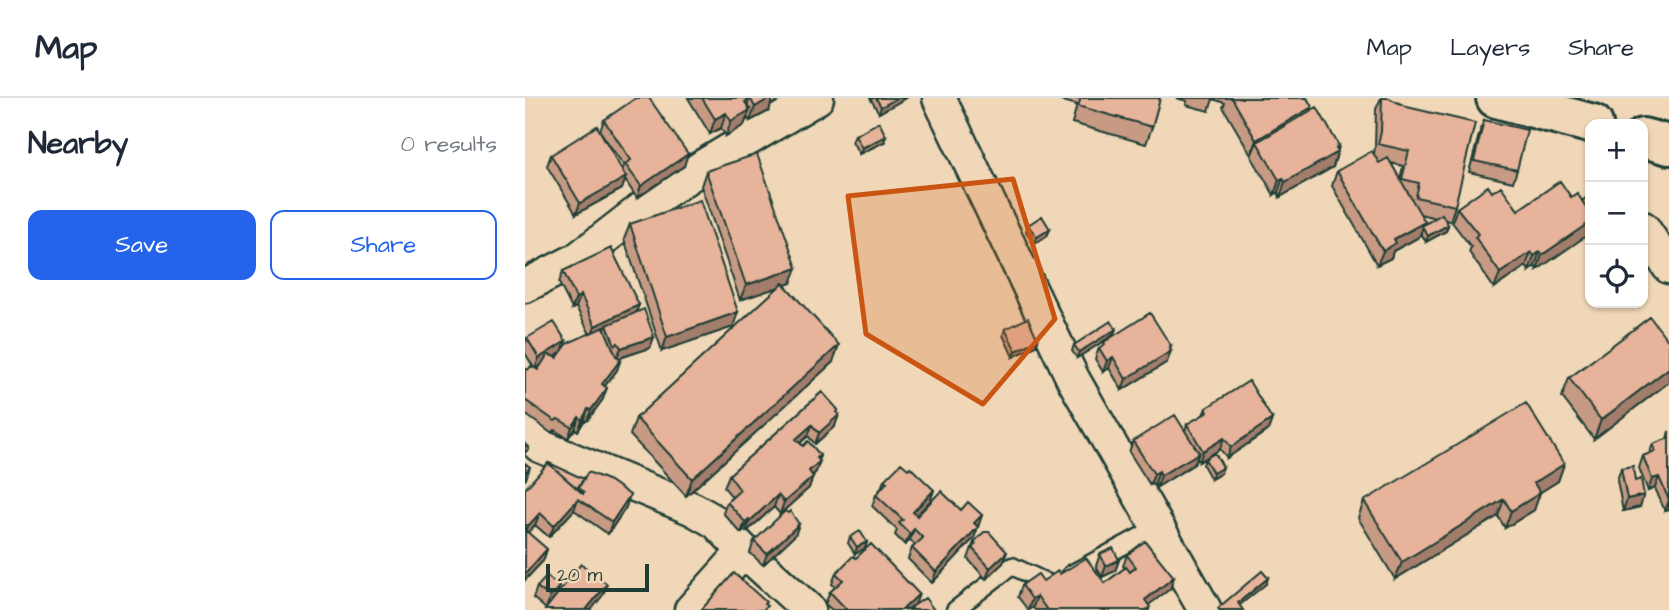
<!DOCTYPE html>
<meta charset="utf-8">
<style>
body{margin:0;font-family:"Architects Daughter",sans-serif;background:#f2f2f3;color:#1f2937}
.controls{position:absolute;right:21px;top:21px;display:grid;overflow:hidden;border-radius:14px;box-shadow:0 2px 5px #0004}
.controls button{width:63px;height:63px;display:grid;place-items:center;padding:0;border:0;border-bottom:2px solid #e0e1e3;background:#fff;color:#1f2937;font:35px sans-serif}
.scale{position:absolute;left:21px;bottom:18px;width:103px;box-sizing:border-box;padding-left:7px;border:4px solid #1f3d34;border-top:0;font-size:19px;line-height:24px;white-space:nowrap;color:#1f3d34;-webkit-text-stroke:5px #f0d7b7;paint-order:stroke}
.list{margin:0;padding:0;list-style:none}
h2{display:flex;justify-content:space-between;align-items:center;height:91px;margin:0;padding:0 28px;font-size:30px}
h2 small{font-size:23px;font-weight:400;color:#747a83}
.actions{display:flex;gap:14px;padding:21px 28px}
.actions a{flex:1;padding:16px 0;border:2px solid #2563eb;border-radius:14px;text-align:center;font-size:24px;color:#2563eb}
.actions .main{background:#2563eb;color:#fff}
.icon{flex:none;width:38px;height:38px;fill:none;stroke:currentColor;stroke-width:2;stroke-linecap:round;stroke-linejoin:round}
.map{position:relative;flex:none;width:1144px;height:512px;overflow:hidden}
header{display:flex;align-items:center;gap:42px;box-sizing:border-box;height:98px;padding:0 35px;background:#fff;border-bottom:2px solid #e0e1e3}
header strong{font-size:33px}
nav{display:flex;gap:38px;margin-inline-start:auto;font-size:24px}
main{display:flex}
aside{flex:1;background:#fff}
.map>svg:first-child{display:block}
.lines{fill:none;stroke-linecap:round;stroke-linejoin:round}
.lane-casing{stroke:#1f3d34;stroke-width:21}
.street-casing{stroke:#1f3d34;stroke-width:37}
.highway-casing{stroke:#1f3d34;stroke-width:44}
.lane{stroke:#f0d7b7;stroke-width:16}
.street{stroke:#f0d7b7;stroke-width:32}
.highway{stroke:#f0d7b7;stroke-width:38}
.wall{fill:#c79a84;stroke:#1f3d34;stroke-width:2;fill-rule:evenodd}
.shaded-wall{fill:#a27d6c;stroke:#1f3d34;stroke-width:2}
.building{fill:#e7b39a;stroke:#1f3d34;stroke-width:2}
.marked{fill:#ca5512;fill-opacity:0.2;stroke:#ca5512;stroke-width:5;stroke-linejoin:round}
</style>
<header>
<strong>Map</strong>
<nav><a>Map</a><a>Layers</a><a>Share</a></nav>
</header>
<main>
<aside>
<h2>Nearby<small>0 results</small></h2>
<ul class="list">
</ul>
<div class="actions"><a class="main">Save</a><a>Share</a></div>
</aside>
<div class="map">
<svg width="1144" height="512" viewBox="0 0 1144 512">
<rect width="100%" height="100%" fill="#f0d7b7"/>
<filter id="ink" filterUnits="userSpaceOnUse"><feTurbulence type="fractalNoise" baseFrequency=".0143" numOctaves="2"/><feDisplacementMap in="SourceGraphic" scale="14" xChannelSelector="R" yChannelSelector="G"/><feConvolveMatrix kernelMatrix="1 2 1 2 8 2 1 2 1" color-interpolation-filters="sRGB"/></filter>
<g filter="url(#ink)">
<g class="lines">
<g class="lane-casing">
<path id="lane" d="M546 476 633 429
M430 512 487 468 527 487"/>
</g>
<g class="street-casing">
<path id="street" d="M414 0 548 281 680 512
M1118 130 1144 169
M0 188 51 162 131 100 180 67 292 0
M0 334 15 348 168 411 191 424 219 453 284 512
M166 512 219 453"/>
</g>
<g class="highway-casing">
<path id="highway" d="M971 0 1068 26
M1118 40 1144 47"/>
</g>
<use href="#lane" class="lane"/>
<use href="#street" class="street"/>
<use href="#highway" class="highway"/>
</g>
<path class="wall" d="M163 0H248L244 13 225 23 222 19 219 27 201 38 196 30 185 36Z
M345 0H381L354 15Z
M528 0H635L627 29 621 46 547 25 552 7Z
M651 0H782L787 9 786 12 814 48 808 69 755 99 753 94 749 97 726 58 727 56 726 57 698 9 700 5 688 1 684 13 661 7 662 3Z
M856 0H864L930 108 925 123 920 122 923 127 921 133 901 144 896 135 894 139 868 153 866 160 852 167 807 88 812 73 849 56 850 49 851 11ZM866 65 878 68 875 81ZM895 116 911 120 898 127Z
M79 22 159 68 112 100 100 82 97 91 51 116 22 68 26 57 97 73 99 68 75 33Z
M959 22 992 72 988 84 944 74 955 33Z
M330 37 359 44 334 56 327 43Z
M181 73 266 185 260 187 308 264 161 398 105 337 111 320 255 188 215 202 176 88Z
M967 94 993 112 1046 99 1057 103 1065 97V134L1012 172 1010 168 1004 173 1001 168 969 190 944 154 946 149 927 124 932 110Z
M105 126 208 229 137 253 99 141Z
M503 127 525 131 522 138 509 146 501 133Z
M38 173 112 214 129 239 125 250 95 260 92 272 80 288 78 301 62 323H59L53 333 50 331 43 340 29 332 26 335 0 316V270L3 272 9 270 0 255V245L2 240 41 243 38 252 65 236 51 209 47 211 34 185Z
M480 231 511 248 488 259 478 237Z
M591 231 588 237 552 260 547 253 549 247Z
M579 244 645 251 642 264 597 292 584 270 578 274 570 261 574 250 578 248Z
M1144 244V284L1069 341 1037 299 1044 280Z
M297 294 313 312 310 328 290 346 283 338 275 345 278 348 295 357 291 374 287 378 288 379 284 390 255 416 249 409 221 434 219 432 216 435 198 415 202 404 207 399 199 389 204 377Z
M681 310 747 321 743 332 702 360 695 351 674 364 672 360 669 366 632 389 630 385 625 387 604 354 608 343 660 333 662 326 678 317Z
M1144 333V412L1140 413 1130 390 1123 393 1114 370 1118 358 1124 356 1128 346 1142 341Z
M680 361 696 375 686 381 678 367Z
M1039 366 1033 383 1015 394 1009 412 980 430 973 418 870 481 833 420 839 403Z
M1096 370 1110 383 1115 409 1098 413 1092 382Z
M383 371 409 392 405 403 391 417 392 418 436 412 457 417 449 440 407 485 383 461 387 450 390 447 385 442 380 447 370 437 372 432 347 408 351 397 356 390 359 382Z
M59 381 101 409 83 436 49 412 24 439 10 427 3 435 22 451 18 463 0 482V391Z
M274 426 270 437 238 467 225 455 229 443Z
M325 439 342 444 340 450 330 456 323 445Z
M449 444 478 465 461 481 443 461Z
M575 456 594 462 590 473 577 479 571 468Z
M602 457 649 479 645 491 623 507 624 512H510L508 509 503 512 493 499 497 487 518 483 535 476 580 485 600 470 598 468Z
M311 475 391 506 409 512H307L300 506 305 494 310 489 307 486Z
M12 489H34L31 499 78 497 21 511 8 500Z"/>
<path class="shaded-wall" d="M225 0 220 15 225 12 219 27 201 38 206 23 220 4Z
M245 0H248L244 13 225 23 230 9Z
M372 0H381L354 15 356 9Z
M787 9 782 24 732 44 727 56 726 57 731 42Z
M201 15 196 30 185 36 190 21Z
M361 38 359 44 334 56 337 50Z
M814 48 808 69 755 99 760 84Z
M163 56 159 68 112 100 116 88Z
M101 79 97 91 51 116 55 105Z
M758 80 753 94 749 97 754 82Z
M900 124 894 139 868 153 866 160 852 167 858 153 869 141Z
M1065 124 1064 136 1012 172 1017 157Z
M923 127 921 133 901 144 903 138Z
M525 131 522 138 509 146 512 139Z
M1006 154 1001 168 969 190 975 175Z
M1015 154 1010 168 1004 173 1009 158Z
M272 170 266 185 215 202 221 187Z
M56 197 51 209 47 211 51 200Z
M114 207 110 218 82 227 79 233 66 239 70 228Z
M213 214 208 229 137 253 142 239Z
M591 231 588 237 552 260 554 254Z
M129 239 125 250 91 261 96 250Z
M513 242 511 248 488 259 491 253Z
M41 243 37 254 10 271 14 260Z
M314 247 308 264 161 398 167 381Z
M646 248 644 254 646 253 642 264 597 292 601 281Z
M588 259 584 270 578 274 582 263Z
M96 261 92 272 73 297 77 286Z
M1144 270V284L1069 341 1076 322Z
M82 290 78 301 62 323 66 312Z
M63 311 59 323 53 333 57 322Z
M313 312 311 319 314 317 310 328 290 346 294 335Z
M54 319 50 331 43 340 47 329Z
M747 321 743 332 702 360 706 349Z
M287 327 283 338 267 352 271 341Z
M699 340 695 351 674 364 678 353Z
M674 355 669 366 632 389 636 377Z
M295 357 292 366 295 363 291 374 279 385 284 373 292 360Z
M1039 366 1033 383 1003 402 1009 385Z
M5 369 1 381 0 382V375Z
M698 369 696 375 686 381 688 375Z
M634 373 630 385 625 387 629 376Z
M288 379 284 390 255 416 259 404Z
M1134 379 1130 390 1123 393 1127 381Z
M409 392 405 403 384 425 388 414Z
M1015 395 1009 412 980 430 986 413Z
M105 397 101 409 83 436 87 424Z
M253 397 249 409 221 434 225 423Z
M1119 397 1115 409 1098 413 1102 401Z
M53 401 49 412 24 439 29 428Z
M979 401 973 418 870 481 877 464Z
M1144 402V412L1140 413Z
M15 415 10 427 0 438 3 428Z
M457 417 453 429 449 425Z
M224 421 219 432 216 435 220 424Z
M274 426 270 437 238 467 242 456Z
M453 429 449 440 407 485 411 474Z
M389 431 385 442 380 447 385 436Z
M342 444 340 450 330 456 332 449Z
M22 451 18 463 0 482V476Z
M482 454 478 465 461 481 465 470Z
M594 462 590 473 577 479 581 468Z
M649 479 645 491 617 512 620 502Z
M743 480 741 486 710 511 713 505Z
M82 486 78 497 66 512H61Z
M34 489 30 500 21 511 25 499Z
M394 496 390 507 385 510 384 512H379V510Z
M512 498 508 509 503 512 507 501Z"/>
<path class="building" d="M111 0H124L163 56 116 88 100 66 106 62 79 22Z
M177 0H245L230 9 225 0 220 4 225 12 206 23 201 15 190 21Z
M351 0H372L356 9Z
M556 0H635L627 29 553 8Z
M707 0H782L787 9 731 42Z
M857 0H864L882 9 950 25 930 108 891 99 894 85 877 81 884 53 853 46 856 34Z
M792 9 814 48 811 50 813 54 760 84 758 80 754 82 732 44Z
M959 22 1002 32 992 72 949 63Z
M354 24 361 38 337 50 330 37Z
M72 28 101 79 55 105 26 57Z
M847 53 854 65 863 60 900 124 869 141 871 145 858 153 812 73Z
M232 56 272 170 221 187 181 73Z
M1035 83 1046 99 1052 95 1065 115V124L1017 157 1015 154 1009 158 1006 154 975 175 950 139 953 136 932 110 963 88 967 94 976 88 993 112Z
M1065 97V115L1057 103Z
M175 102 213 214 142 239 105 126Z
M917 116 923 127 903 138 897 128Z
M517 118 525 131 512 139 503 127Z
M86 150 114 207 70 228 56 197 51 200 38 173Z
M258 185 314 247 167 381 111 320Z
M119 211 129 239 96 250 93 245 90 247 82 227Z
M625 215 646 248 644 250 646 253 601 281 588 259 582 263 574 250 580 246 579 244Z
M1125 219 1144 244V270L1076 322 1044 280Z
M503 220 513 242 491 253 480 231Z
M586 223 591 231 554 254 549 247Z
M29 224 41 243 14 260 2 240Z
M79 229 91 258 96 261 77 286 82 290 66 312 63 311 57 322 54 319 47 329 33 321 30 323 0 302V270L3 272 6 268 13 272 23 256 32 260 43 245Z
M724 283 747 321 706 349 699 340 678 353 662 326 683 314 681 310Z
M297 294 313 312 311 314 314 317 294 335 287 327 271 341 278 348 283 343 295 357 292 360 295 363 284 373 288 379 259 404 253 397 225 423 224 421 220 424 202 404 215 392 204 377Z
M1001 305 1039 366 1009 385 1015 395 986 413 979 401 877 464 839 403Z
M650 317 674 355 636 377 634 373 629 376 608 343Z
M1144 340V402L1134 379 1127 381 1118 358 1130 353 1128 346Z
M0 346 4 350 0 355Z
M690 355 698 369 688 375 680 361Z
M0 365 5 369 0 375Z
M23 365 58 396 59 394 53 389 63 374 85 383 105 397 87 424 53 401 29 428 15 415 3 428 0 426V391Z
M24 365 59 381 53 391 24 366Z
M376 365 383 371 385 369 409 392 388 414 392 418 416 393 436 412 443 404 457 417 449 425 453 429 411 474 387 450 398 440 389 431 385 436 374 425 378 422 351 397 362 384 359 382Z
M1108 368 1110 383 1116 381 1119 397 1102 401 1096 370Z
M260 413 263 415 265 413 274 426 242 456 229 443Z
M0 432 22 451 0 476Z
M335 433 342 444 332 449 325 439Z
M459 434H464L482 454 465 470 447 450 451 446 449 444Z
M620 443 649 479 620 502 625 509 621 512H522L512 498 507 501 497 487 513 476 518 483 533 473 535 476 561 460 580 485 601 469 605 474 611 469 602 457Z
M346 446 394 496 379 510 382 512H322L305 494 318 482 311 475 328 458 331 460Z
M588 450 594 462 581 468 575 456Z
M56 466 82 486 61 512H20Z
M737 473 743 480 713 505 718 512H694L693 510Z
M209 475 241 504 239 506 242 508 238 512H176Z
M22 478 34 489 25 499 12 489Z
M400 500 409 512H387L385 510Z"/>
</g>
<path class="marked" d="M488 81 530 221 458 306 341 236 323 98Z"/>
</svg>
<div class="controls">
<button>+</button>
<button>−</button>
<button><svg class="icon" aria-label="locate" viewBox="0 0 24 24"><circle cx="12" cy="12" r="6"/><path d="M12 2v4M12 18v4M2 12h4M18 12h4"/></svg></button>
</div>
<div class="scale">20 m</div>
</div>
</main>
